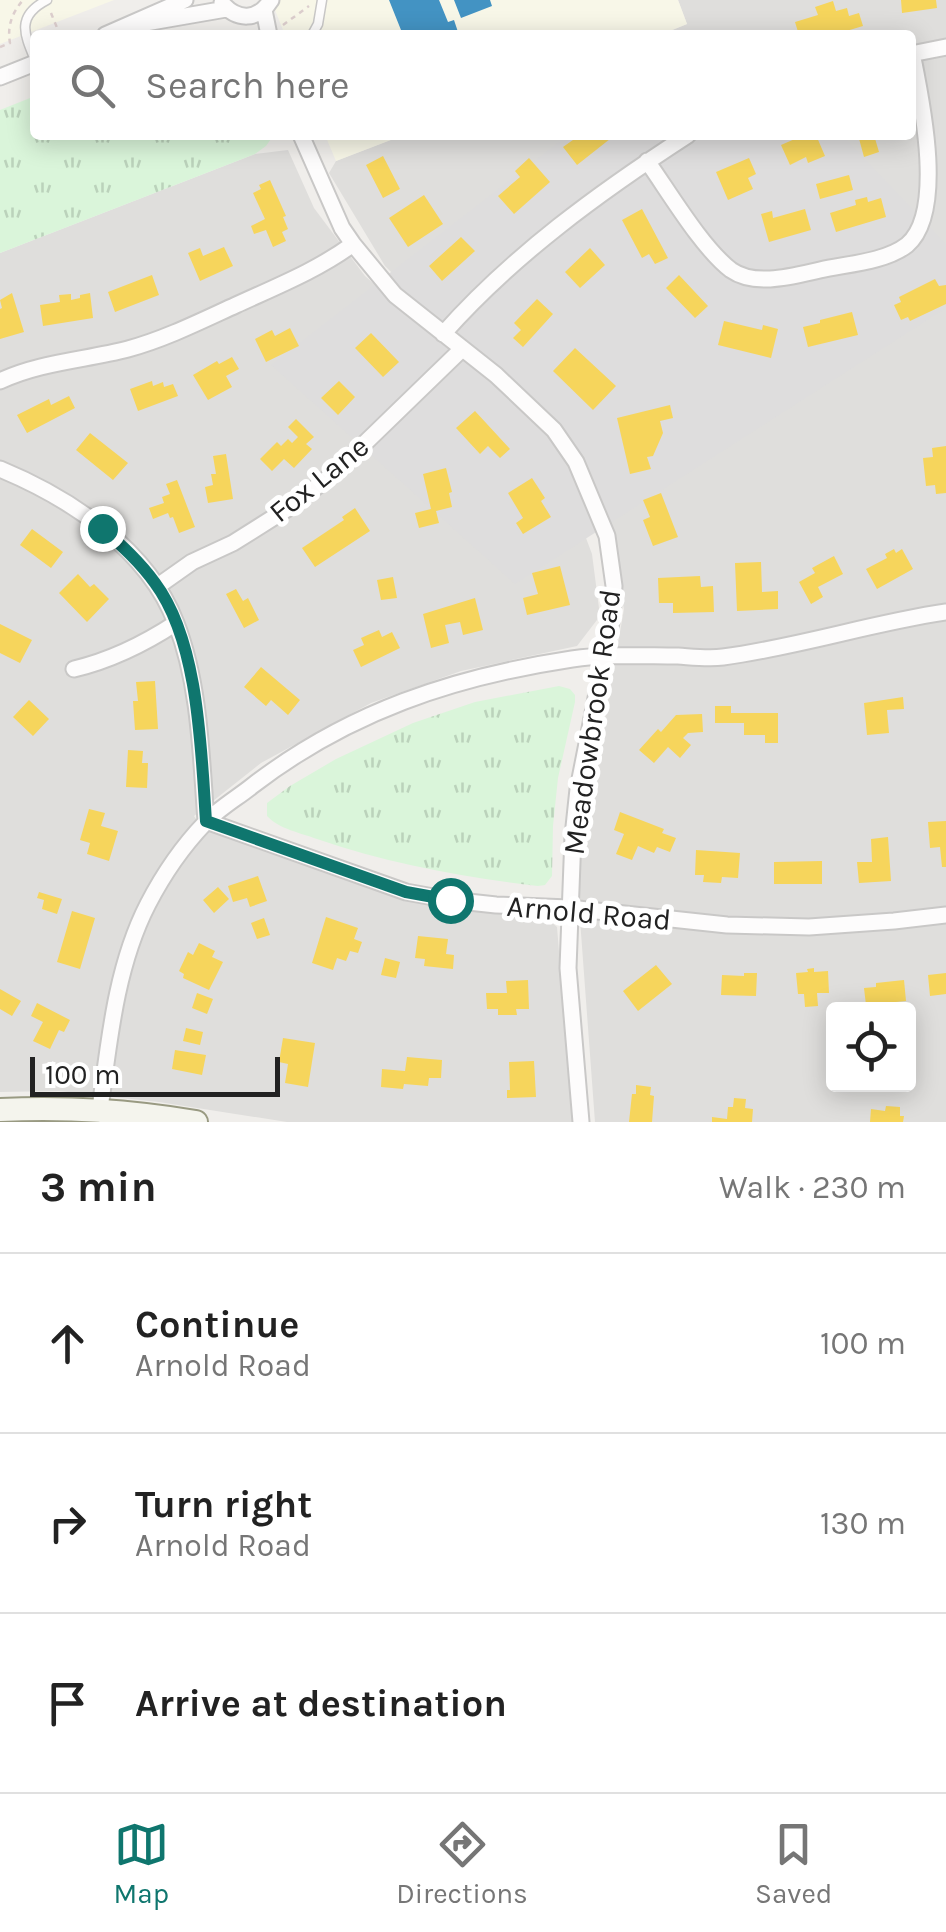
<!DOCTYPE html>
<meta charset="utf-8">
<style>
body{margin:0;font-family:Karla,sans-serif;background:#f2f2f2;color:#222}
.controls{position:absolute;right:30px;bottom:30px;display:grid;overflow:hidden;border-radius:10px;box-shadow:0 5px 25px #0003}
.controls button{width:90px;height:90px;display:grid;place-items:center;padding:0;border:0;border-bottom:2px solid #e0e0e0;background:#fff;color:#222;font:50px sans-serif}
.scale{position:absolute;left:30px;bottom:25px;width:250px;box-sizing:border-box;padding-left:10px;border:5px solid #222;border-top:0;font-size:28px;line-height:35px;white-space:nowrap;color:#222;-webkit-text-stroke:8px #fff;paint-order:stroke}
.stop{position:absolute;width:30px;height:30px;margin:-22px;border:8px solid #0f766e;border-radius:50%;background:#fff}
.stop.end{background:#0f766e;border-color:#fff;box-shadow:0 2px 10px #0008}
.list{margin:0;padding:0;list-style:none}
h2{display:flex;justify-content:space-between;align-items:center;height:130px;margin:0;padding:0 40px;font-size:42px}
h2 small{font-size:32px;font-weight:400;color:#767676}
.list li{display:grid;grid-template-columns:65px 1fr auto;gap:30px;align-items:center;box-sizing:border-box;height:180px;padding:0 40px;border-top:2px solid #e0e0e0}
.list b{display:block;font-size:38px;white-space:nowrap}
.list p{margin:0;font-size:32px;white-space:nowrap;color:#767676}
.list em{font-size:32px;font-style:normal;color:#767676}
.icon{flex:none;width:55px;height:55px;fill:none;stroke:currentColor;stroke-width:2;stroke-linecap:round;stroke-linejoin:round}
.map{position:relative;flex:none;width:946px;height:1122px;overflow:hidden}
.search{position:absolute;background:#fff;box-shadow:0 5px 25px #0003;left:30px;right:30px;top:30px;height:110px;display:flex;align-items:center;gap:25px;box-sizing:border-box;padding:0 35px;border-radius:10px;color:#767676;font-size:38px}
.sheet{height:670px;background:#fff}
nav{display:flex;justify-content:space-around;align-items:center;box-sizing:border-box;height:140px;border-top:2px solid #e0e0e0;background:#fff;font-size:28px;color:#767676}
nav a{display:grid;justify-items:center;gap:5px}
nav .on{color:#0f766e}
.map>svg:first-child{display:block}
.residential{fill:#dfdedc;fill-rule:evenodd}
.education{fill:#f8f7e8}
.park{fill:url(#park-tufts)}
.pier{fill:#dedddd}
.homes{fill:#f6d55c}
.schools{fill:#4393c3}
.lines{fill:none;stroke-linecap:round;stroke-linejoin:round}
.lane-casing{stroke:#c9c8c7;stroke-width:11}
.street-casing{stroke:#c9c8c7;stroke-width:19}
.secondary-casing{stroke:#999a82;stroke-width:26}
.path{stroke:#dccecd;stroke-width:2.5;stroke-dasharray:5 5;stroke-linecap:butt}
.lane{stroke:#fdfcfc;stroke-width:8}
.street{stroke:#fdfcfc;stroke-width:15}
.secondary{stroke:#f4f4ed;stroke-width:22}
.route{stroke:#0f766e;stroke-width:12}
.labels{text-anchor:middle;stroke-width:10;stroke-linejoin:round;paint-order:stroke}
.street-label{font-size:30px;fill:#222;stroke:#fff}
</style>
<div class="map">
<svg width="946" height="1122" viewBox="0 0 946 1122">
<defs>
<pattern id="park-tufts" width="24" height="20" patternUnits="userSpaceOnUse" patternTransform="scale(2.5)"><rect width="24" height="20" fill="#daf5da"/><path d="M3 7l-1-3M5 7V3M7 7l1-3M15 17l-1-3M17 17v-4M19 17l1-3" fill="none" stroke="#bbd2bb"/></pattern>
</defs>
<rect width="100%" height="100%" fill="#f0eeeb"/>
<path class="residential" d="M678 0H946V1122H595L577 879 624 609 599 478 385 266 329 173 336 161 403 135H911V35H660L687 24ZM834 1009H908V1084H834Z
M288 150 314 208 365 276 509 402 554 453 592 554 600 616 577 646 461 671 371 703 261 763 194 816 199 823 402 898 550 921 557 927 573 1122H287L159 1102 59 1091 0 1092V253L255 154Z"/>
<path class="education" d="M0 0H114L0 44Z
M271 0H678L687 24 660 35H285Z
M325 135H404L336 161Z"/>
<path class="park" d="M35 96V135L273 136 266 146 255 154 0 253V110Z
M559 686 570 689 575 695V702L558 778 553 826 552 876 545 885 538 886C463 877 389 864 317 839 301 833 279 829 267 816V803L290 786 336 759 413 723 475 702Z"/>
<path class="pier" d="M568 135H842L946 244V308L515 584 271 365Z"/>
<path class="homes" d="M901 0H936L937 8 902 13Z
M833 1 836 11 847 8 849 16 859 13 863 26 833 35H799L795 22 818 15 815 7Z
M580 135H615L577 165 563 147Z
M804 135H816L825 156 808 163 806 157 790 165 781 145Z
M858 135H874L879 152 864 157Z
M383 156 400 189 383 198 366 165Z
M529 158 550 182 514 214 498 196 520 177 515 171Z
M749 158 756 174 748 178 753 189 728 200 716 172Z
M849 175 853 190 820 199 816 184Z
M270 180 286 216 283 217 288 229 282 232 286 241 273 247 266 230 254 234 251 226 265 219 253 193 261 189 259 185Z
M424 195 443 224 408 247 389 218Z
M867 197 868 202 881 198 886 217 836 232 830 213 856 205 855 200Z
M642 209 668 258 655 264 649 254 642 258 622 220Z
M805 209 811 230 769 242 761 214 772 211 773 218Z
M461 237 475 251 442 281 429 266Z
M224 247 233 266 200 281 188 253 200 248 203 256Z
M590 248 605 265 580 288 565 272Z
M152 275 159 295 115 312 108 292Z
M679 275 708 306 695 318 666 288Z
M935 279 939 286 946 285V304L910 321 908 317 901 320 894 305 901 302 899 297Z
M12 293 24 332 0 339V309L2 308 0 300Z
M90 293 93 318 43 326 40 305 60 302 59 295 71 294V300L80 298V295Z
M537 299 553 314 523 347 513 338 521 330 514 323Z
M852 312 858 335 808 347 803 327 820 323V320Z
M724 321 762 330 763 325 778 329 771 358 718 345Z
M290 328 299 346 266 362 255 339 272 330 275 336Z
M371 333 399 362 383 377 355 348Z
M575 348 616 386 593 410 553 371Z
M232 357 239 369 226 376 232 387 208 400 193 375 217 361 219 364Z
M152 381 153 386 163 382 164 387 173 384 178 396 138 411 130 389Z
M339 381 355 397 338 415 321 398Z
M69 396 75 408 27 433 17 415 49 399 51 405Z
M670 405 673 418 660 421 663 433 653 456 647 457 651 469 630 474 617 418Z
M475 411 510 449 500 458 488 446 480 454 456 428Z
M296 419 314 437 306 444 312 449 294 468 284 459 272 471 260 459 277 442 281 446 288 439 292 443 298 437 288 427Z
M90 433 128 463 113 480 76 450Z
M946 446V493L936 494 935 485 926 486 923 458 933 457 932 448Z
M226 454 233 499 208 503 205 487 213 485 211 474H216L213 456Z
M446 468 452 492 449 493 452 507 436 511 439 523 419 528 415 513 431 509 423 474Z
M532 478 545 498 541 501 551 517 523 534 516 523 523 518 508 493Z
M177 480 195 527 179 533 173 517 170 518 168 513 153 519 149 508 164 503 162 497 170 494 166 484Z
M661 493 678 537 653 546 643 520 650 517 643 500Z
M355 508 370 531 315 567 302 548 344 520 342 517Z
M32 529 63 552 51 568 20 545Z
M894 549 896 553 902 549 913 569 877 589 866 569 887 558 885 554Z
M834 556 843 574 818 587 823 597 811 604 799 582 815 573 812 568Z
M761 562 762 592 778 591V609L737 611 735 563Z
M560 566 570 605 527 615 523 598 538 594 532 573Z
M78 574 90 587 94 584 109 599 87 622 59 593Z
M700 576 701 587 713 586 714 612 673 613V603H659L658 578Z
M393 577 397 598 381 600 377 580Z
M236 589 243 601 248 598 259 620 244 628 226 594Z
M475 598 483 630 463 635 460 622 445 625 449 643 431 648 423 614Z
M0 624 32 640 20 663 0 653Z
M379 630 382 637 392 632 400 648 361 667 353 650 364 645 361 638Z
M261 667 300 700 288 715 271 700 266 706 244 687Z
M155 681 158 729 135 730 133 701H138L136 682Z
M903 697 904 709 887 710 889 733 867 735 864 703Z
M29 700 49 719 33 736 13 717Z
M715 706H731V713H778V743H765V735H744V723H715Z
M702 714 703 732 688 733 683 738 691 745 680 758 668 747 654 763 639 750 658 729 661 732 676 715Z
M128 750 143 751 142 763H148L147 788 126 787Z
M89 809 105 813 101 826 118 831 109 861 87 854 90 843 80 840Z
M620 812 664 829 662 833 676 838 670 852 657 847 654 853 638 846 632 860 616 854 624 834 614 830Z
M946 821V867H942L940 847 930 848 928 822Z
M888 837 891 881 859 883 857 862H872L871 839Z
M696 850 740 853 738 878 722 877 721 883 703 882 704 875H695Z
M822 861V884H774V862Z
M258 876 267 901 250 907 247 898 233 902 228 886Z
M218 887 229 899 214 913 203 900Z
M39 892 62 899 57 914 42 909 44 900 37 898Z
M72 911 95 918 80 969 57 962Z
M326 917 358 928 354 939 362 942 358 953 350 951 346 961 337 958 333 970 312 963Z
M264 918 270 935 257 939 251 923Z
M418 936 448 939 446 954 454 955 453 969 424 966 425 959 415 958Z
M199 943 215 951 212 957 223 962 209 990 183 978 184 974 179 971 188 952 193 955Z
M385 958 400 962 396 978 381 975Z
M656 965 672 984 638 1011 623 991Z
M814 968V972L828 971 829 993H817L818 1006 805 1007 804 994H798L796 973 808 972 807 969Z
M744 973H757L756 996 721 995 722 975 744 976Z
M946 973V994L930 996 928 975Z
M528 980 529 1009H516L517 1015H498V1009H487L486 993H507L506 981Z
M904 980 906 1001 866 1005 864 988 876 987V983Z
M0 989 21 1001 12 1016 0 1009Z
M197 993 213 999 207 1014 192 1008Z
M37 1003 70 1020 64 1032 59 1030 50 1049 33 1041 43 1022 31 1016Z
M186 1028 203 1032 200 1045 183 1041Z
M283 1038 315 1043 308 1087 285 1083 288 1064 279 1062Z
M175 1050 206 1055 202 1075 172 1069Z
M407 1057 442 1060 441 1078H429L428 1086 404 1084 403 1089 381 1087 382 1069 405 1071Z
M534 1061 536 1097 507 1098V1090H510L509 1062Z
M636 1085 651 1087 650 1095 654 1096 652 1122H629L632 1094H636Z
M734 1098 746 1099 745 1108 753 1109 752 1122H712V1117L727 1119 728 1107H733Z
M886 1106 900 1107V1116H904L903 1122H870L871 1109 885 1111Z"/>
<path class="schools" d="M389 0H439L448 22 454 20 459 35H403Z
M454 0H490L492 6 461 18Z"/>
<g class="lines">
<g class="lane-casing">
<path id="lane" d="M312 35 318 24 322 0
M35 60C24 34 16 16 47 0"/>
</g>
<g class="street-casing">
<path id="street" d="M222 3C237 21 258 21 271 0
M264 10 269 35
M128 26 226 9
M105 35 185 0
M911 54 946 47
M0 77 35 63
M301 135 342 228 353 244 395 295 496 375 554 430 576 462 607 536 614 586 612 617 578 789 573 836 568 968 581 1122
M647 161C669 192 702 248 731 270 755 287 793 276 820 270 847 264 885 262 907 245 946 212 921 98 912 53
M443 334C513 255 600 192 688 135
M0 381C40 362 86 360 128 349 165 339 201 321 236 305 275 287 318 270 353 244
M0 469C70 498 148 549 176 623 200 685 201 756 206 821L406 892 450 900 496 905 569 908 727 925 809 927 894 921 946 915
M158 586 192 562 233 543 287 509 332 475 462 349
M74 669C112 660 144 644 176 623
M100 1109C109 1041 116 966 148 904 163 875 182 847 205 823 218 809 237 798 252 786 348 712 453 677 572 659 607 654 642 656 678 656 693 657 709 659 723 657 799 647 871 623 946 612"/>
</g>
<g class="secondary-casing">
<path id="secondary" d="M0 1110C70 1107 128 1111 196 1122"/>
</g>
<path class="path" d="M51 13 60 35
M283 25 309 6
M0 47 10 43C7 26 12 13 23 0"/>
<use href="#lane" class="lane"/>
<use href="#street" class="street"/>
<use href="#secondary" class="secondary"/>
</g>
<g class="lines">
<path class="route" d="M102 528C121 545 140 562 155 583 199 642 201 750 206 821L406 892 450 900"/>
</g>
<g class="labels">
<g class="street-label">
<text transform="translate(319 479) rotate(-39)" y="10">Fox Lane</text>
<text transform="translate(592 722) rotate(-82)" y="10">Meadowbrook Road</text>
<text transform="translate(589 913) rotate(5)" y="10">Arnold Road</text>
</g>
</g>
</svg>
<div class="controls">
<button><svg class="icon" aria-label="locate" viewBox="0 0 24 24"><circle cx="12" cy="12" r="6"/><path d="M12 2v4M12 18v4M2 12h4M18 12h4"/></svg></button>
</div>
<div class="scale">100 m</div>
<div class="stop" style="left:450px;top:900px"></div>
<div class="stop end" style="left:102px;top:528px"></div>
<div class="search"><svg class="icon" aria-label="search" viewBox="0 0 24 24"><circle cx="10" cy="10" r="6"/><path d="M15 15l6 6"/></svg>Search here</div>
</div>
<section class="sheet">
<h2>3 min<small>Walk · 230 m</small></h2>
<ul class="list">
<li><svg class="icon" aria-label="ahead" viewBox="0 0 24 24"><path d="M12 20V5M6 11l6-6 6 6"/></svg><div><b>Continue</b><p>Arnold Road</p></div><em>100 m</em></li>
<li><svg class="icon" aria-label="right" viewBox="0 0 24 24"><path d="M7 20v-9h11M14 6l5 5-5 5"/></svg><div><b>Turn right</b><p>Arnold Road</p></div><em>130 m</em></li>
<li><svg class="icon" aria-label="arrive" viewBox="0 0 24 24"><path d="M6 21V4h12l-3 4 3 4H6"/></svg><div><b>Arrive at destination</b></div></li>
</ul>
</section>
<nav>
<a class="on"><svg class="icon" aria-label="map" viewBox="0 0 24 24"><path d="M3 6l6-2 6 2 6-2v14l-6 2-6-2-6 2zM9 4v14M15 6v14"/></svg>Map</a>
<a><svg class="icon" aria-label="directions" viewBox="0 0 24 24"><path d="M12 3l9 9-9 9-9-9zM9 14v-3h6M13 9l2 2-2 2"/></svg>Directions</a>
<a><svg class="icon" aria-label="saved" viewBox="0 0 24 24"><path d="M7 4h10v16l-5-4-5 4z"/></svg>Saved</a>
</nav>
